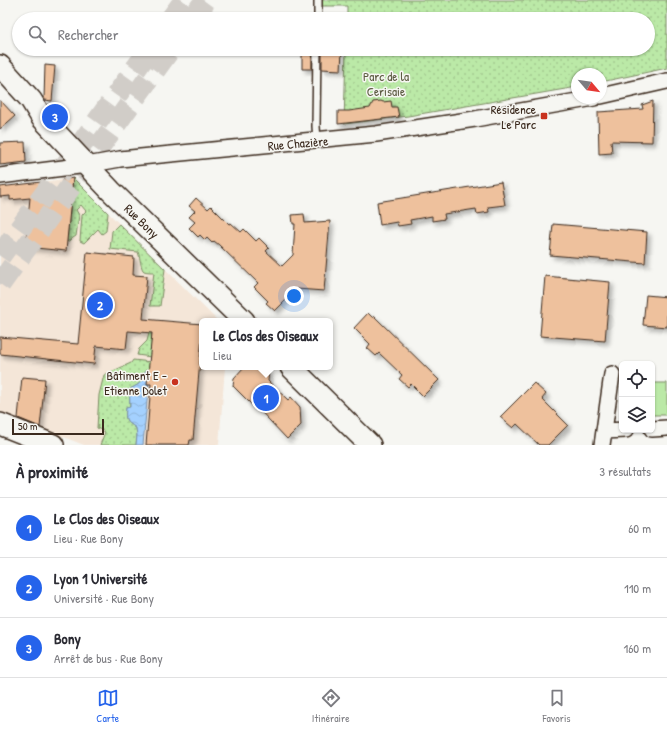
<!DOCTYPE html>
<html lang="fr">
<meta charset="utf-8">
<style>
body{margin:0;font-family:"Patrick Hand",sans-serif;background:#f7f7f7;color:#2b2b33}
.controls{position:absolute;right:12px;bottom:12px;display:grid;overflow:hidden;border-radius:6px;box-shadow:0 1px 3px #0004}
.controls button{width:36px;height:36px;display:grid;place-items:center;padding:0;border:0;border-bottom:1px solid #e1e1e2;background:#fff;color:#2b2b33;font:20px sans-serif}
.compass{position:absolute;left:571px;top:68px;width:36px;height:36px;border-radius:50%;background:#fff;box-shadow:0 1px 3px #0004;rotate:119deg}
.scale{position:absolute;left:12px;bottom:10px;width:92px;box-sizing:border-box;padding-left:4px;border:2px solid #3b2a1e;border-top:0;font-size:11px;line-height:14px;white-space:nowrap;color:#3b2a1e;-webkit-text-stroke:3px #f6f6f2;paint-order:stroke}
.you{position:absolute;left:294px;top:296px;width:14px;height:14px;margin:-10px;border:3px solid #fff;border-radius:50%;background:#1a73e8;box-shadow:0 0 0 6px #1a73e833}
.badge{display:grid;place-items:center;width:26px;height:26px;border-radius:50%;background:#2563eb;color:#fff;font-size:13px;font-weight:700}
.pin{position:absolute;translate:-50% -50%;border:2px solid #fff;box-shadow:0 1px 4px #0006}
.popup{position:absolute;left:199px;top:318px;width:134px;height:52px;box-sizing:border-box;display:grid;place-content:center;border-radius:6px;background:#fff;filter:drop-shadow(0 1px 3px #0005);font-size:13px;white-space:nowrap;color:#7c7c81}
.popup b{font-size:15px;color:#2b2b33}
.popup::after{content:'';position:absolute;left:50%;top:100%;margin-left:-8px;border:8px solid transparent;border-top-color:#fff}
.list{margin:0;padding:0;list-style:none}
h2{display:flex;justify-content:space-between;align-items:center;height:52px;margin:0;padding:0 16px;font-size:17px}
h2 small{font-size:13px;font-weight:400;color:#7c7c81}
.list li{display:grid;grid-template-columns:26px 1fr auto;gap:12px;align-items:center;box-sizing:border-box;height:60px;padding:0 16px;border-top:1px solid #e1e1e2}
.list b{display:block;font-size:15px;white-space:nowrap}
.list p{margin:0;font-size:13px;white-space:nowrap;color:#7c7c81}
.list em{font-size:13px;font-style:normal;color:#7c7c81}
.icon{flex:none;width:22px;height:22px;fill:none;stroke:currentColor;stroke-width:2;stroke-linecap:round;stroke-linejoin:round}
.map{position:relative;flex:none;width:667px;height:445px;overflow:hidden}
.search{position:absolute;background:#fff;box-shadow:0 1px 3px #0004;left:12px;right:12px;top:12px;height:44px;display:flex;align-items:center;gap:10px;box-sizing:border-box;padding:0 14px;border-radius:22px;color:#7c7c81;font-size:15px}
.sheet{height:232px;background:#fff}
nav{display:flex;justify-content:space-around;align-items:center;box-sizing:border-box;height:56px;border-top:1px solid #e1e1e2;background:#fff;font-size:11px;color:#7c7c81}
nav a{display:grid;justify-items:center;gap:2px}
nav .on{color:#2563eb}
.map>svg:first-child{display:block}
.built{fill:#f4e6d8}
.grass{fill:url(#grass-dots);stroke:#7b8a62}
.pitch{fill:#bbe9a7;stroke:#7b8a62}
.water{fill:url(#water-waves);stroke:#7a8ea5}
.building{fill:#eec19d;stroke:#3b2a1e;filter:url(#shadow)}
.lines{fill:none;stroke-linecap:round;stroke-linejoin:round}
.primary-tunnel{stroke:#d1cdc8;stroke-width:22;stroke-dasharray:22 11;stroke-linecap:butt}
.lane-casing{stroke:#3b2a1e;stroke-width:10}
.street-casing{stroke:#3b2a1e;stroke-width:18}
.secondary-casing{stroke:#3b2a1e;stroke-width:24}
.lane{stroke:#f6f6f2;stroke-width:7}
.street{stroke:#f6f6f2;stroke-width:15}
.secondary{stroke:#f6f6f2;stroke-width:21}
.poi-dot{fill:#c8321e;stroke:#f6f6f2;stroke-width:1.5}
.labels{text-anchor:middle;stroke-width:3;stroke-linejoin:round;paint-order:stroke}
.park-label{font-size:13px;fill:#5b5a40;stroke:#f6f6f2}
.poi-label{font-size:13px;fill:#3b2a1e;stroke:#f6f6f2;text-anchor:end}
.street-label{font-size:13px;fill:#3b2a1e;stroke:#f6f6f2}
</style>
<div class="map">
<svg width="667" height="445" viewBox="0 0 667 445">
<defs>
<pattern id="grass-dots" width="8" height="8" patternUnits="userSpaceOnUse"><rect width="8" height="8" fill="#bbe9a7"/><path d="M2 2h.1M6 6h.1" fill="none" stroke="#a2c88f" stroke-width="1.8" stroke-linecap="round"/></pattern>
<pattern id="water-waves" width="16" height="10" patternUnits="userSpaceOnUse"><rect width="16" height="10" fill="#a4d1ff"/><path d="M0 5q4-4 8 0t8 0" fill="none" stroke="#8eb4da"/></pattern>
<filter id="shadow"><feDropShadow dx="3.5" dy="3.5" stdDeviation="2" flood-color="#0004"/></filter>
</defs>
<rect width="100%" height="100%" fill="#f6f6f2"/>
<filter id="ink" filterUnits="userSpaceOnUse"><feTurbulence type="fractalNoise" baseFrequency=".025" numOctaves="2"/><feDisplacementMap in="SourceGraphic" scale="8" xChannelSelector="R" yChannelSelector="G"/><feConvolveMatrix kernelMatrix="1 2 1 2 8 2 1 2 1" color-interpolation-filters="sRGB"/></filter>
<g filter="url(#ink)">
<path class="built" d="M73 178 218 321H202V367H225L219 445H84L0 412V187Z"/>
<path class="grass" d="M321 0H667V68L601 82V74H577V87L408 116 344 124 346 49H648V19H347V6H321Z
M73 178 108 213 106 231 102 234 98 229 84 243 80 241 82 215 86 211 81 205 76 210 79 215 76 236 67 242Z
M119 224 165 269 160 306H150L154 272C152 272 146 272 144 271 141 270 140 256 138 252L110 249 112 231Z
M152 321 151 357 137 355 139 349 147 341Z
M133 360 151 362 150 369 146 370C142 382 142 383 130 389V407L126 408C125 421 125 420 136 428L137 435 136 445H100L105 432 97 428 99 395 104 375 131 363Z"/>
<path class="pitch" d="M652 383H667V415H652Z"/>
<path class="water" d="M150 369 143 445H136L137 435 136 428C125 420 125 421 126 408L130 407C130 400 129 395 130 389 142 383 142 382 146 370Z"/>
<path class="building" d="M322 49H342L341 70 322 69Z
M302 52 312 53V69H302Z
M45 65 55 66 52 101 45 100 44 99Z
M0 100 15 116 0 129Z
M381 101 383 102 391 101 392 107H397L399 117 338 124V111H349L370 108 373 102Z
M653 101 652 142 611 141 612 153 599 154 598 112 643 109 642 105Z
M25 142 26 162 0 165V143Z
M73 178 66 251 25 247 30 198 10 200V196L0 197V187L41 182 40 197 61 199 62 180Z
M501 182 505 205 488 207 489 212 477 214 476 209 444 214 445 219 432 221V216L410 220 411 224 398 226 397 222 380 225 377 202Z
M196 198 208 209 211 206 229 224 231 223 241 232 244 229 256 241 259 238 269 248 266 251 282 266 293 255 295 224H293L292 215 304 214 305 223 330 221 324 291 297 289 275 311 266 303 268 301 254 287 258 283 219 245 214 241 212 243 207 238 205 240 200 235 198 237 189 228 195 222 189 217 195 211 189 206Z
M553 224 647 232 645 263 550 255Z
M87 252 134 257 133 275 147 276 143 319 202 324V338L193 440H190L189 445H146L151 384H147L152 333 128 331 126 349 96 346 94 364 0 354V337L78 344Z
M545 276 610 282 605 341 540 336Z
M646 295 667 297V327L643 325Z
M368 313 373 318 374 316 439 380 423 396 411 384 408 387 399 379 402 375 379 353 376 356 367 348 370 344 354 328Z
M244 367H257L261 371H269L268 381 288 400 291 397 300 407 301 425 287 439 253 403 252 405 233 386 234 378Z
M22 377 45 379 40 427 18 418Z
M534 383 546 394 542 399 568 425 548 445H539L517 424 513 428 500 417Z"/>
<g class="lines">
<path class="primary-tunnel" d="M171 19 185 0
M192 19 206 0
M0 256 150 49
M0 284 170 49"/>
<g class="lane-casing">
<path id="lane" d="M318 19V0
M317 141 316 126 317 49"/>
</g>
<g class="street-casing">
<path id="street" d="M601 96 667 81
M0 176 87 165 120 159 376 134 475 119 594 98
M652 429 667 428
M604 431 626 430
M602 445 612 374"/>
</g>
<g class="secondary-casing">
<path id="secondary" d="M0 66 31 100 42 118 111 191 244 321
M291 367 370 445
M0 424 53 445"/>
</g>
<use href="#lane" class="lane"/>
<use href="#street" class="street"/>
<use href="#secondary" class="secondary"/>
</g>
</g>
<g class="poi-dot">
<rect x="540" y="112" width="8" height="8" rx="2"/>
<circle cx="175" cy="382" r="4"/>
</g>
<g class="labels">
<g class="park-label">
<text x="386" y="81">Parc de la<tspan x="386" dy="15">Cerisaie</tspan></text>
</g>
<g class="poi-label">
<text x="536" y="114">Résidence<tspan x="536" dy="15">Le Parc</tspan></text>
<text x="167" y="380">Bâtiment E -<tspan x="167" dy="15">Etienne Dolet</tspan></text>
</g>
<g class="street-label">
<text transform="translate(298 143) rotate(-5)" y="5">Rue Chazière</text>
<text transform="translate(142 221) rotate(44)" y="5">Rue Bony</text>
</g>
</g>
</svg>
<div class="controls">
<button><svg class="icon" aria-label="locate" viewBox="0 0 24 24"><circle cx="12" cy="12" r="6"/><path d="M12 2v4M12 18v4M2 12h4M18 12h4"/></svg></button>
<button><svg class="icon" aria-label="layers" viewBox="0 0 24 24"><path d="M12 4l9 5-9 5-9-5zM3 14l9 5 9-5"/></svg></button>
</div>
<svg class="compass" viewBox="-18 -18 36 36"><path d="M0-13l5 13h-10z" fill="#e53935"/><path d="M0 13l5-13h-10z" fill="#7c7c81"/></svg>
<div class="scale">50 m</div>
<div class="you"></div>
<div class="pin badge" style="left:266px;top:398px">1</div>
<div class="popup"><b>Le Clos des Oiseaux</b>Lieu</div>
<div class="pin badge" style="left:100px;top:305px">2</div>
<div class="pin badge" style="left:55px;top:117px">3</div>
<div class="search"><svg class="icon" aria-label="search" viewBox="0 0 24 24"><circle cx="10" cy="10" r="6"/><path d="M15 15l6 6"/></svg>Rechercher</div>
</div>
<section class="sheet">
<h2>À proximité<small>3 résultats</small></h2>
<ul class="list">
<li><span class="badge">1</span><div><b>Le Clos des Oiseaux</b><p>Lieu · Rue Bony</p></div><em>60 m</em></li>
<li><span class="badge">2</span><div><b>Lyon 1 Université</b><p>Université · Rue Bony</p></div><em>110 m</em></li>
<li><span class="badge">3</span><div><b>Bony</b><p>Arrêt de bus · Rue Bony</p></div><em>160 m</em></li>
</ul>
</section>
<nav>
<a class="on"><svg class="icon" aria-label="map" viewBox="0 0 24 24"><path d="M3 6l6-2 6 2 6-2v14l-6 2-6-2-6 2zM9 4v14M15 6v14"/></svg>Carte</a>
<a><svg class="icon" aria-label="directions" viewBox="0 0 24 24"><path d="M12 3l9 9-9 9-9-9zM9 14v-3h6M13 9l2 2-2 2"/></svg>Itinéraire</a>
<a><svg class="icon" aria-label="saved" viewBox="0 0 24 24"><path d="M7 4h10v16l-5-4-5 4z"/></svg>Favoris</a>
</nav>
